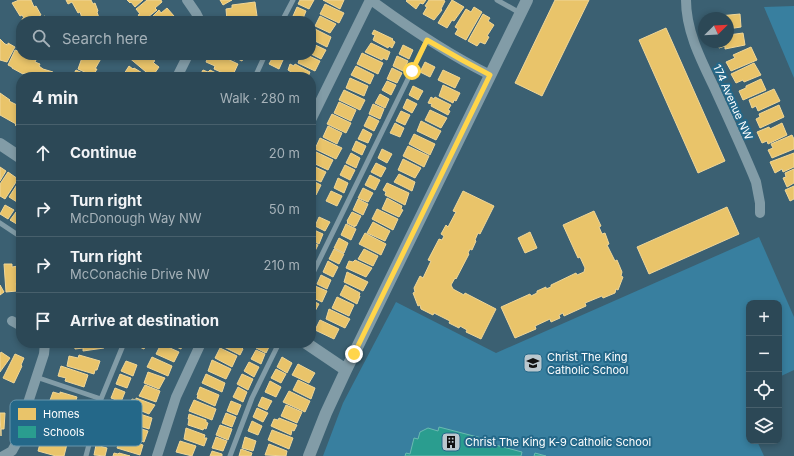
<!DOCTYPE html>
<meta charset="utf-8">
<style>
body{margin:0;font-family:Inter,sans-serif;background:#385260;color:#f1f3f6}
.controls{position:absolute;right:12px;bottom:12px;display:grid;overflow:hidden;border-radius:8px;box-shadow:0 2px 6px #0003}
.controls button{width:36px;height:36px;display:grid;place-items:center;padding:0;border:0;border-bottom:1px solid #48606c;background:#2c4856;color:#f1f3f6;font:20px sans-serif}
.compass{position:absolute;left:698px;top:12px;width:36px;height:36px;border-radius:50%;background:#2c4856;box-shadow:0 2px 6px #0003;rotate:66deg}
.stop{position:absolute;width:12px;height:12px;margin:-9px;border:3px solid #ffd54a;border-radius:50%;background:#fff}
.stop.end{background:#ffd54a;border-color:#fff;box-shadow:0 1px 4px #0008}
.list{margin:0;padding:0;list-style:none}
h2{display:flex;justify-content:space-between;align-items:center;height:52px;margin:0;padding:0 16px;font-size:17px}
h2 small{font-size:13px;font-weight:400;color:#a6b2b9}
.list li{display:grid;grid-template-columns:26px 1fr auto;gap:12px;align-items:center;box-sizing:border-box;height:56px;padding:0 16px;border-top:1px solid #48606c}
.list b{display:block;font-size:15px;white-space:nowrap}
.list p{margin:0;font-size:13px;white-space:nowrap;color:#a6b2b9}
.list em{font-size:13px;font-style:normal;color:#a6b2b9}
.icon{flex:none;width:22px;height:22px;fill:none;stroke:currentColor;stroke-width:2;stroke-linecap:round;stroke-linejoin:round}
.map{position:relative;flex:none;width:794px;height:456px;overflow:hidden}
.search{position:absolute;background:#2c4856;box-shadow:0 2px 6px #0003;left:16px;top:16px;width:300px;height:44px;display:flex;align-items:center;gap:10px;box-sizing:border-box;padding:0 14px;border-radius:16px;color:#a6b2b9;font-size:15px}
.panel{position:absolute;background:#2c4856;box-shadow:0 2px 6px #0003;left:16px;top:72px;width:300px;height:276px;border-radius:16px}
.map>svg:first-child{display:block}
.green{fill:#387f9f}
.homes{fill:#e9c46a;stroke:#f0d697}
.schools{fill:#2a9d8f;stroke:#6abab1}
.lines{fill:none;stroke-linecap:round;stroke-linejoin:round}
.service{stroke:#829ca7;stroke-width:5}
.minor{stroke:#829ca7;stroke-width:10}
.tertiary{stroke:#829ca7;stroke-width:12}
.route{stroke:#ffd54a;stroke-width:5}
.labels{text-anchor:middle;stroke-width:4;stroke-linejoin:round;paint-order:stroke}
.street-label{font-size:11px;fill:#fff;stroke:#246889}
.poi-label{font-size:11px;fill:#fff;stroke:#246889;text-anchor:start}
.key{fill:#246889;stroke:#6695ac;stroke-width:1}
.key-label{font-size:11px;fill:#fff}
</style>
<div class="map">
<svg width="794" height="456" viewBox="0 0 794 456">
<rect width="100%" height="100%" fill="#3b6072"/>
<path class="green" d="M794 6V78L764 7Z
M759 237 794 317V370L779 377V303H749V441H757L764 456H323L343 403 396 302 496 353Z"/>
<path class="homes" d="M19 0H31L34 7 36 6 41 15 39 16 40 18 45 16 47 21H48H23L22 19 24 18 22 15 20 16 12 3Z
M66 0H91L93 4 95 3 98 11 97 12 99 18 92 21H83L80 12 78 13 72 2 68 4Z
M127 0H143L135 7 131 2 130 3Z
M147 0H161L162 2 155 8 157 10 143 21 138 15 140 14 136 9Z
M220 0H232L223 5Z
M300 0H314L309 9 298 4Z
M323 0H344L340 9Z
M407 0H426L423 4 420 3 416 9 406 1Z
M429 0H443L445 1 441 9 442 10 434 20 423 14 427 7 425 6Z
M452 0 464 7 454 21 452 20 447 28 438 23Z
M555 0H589L542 96 515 83Z
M255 2 257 16 227 21 226 9 232 8V5Z
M325 4 344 13 339 23 320 14Z
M297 7 306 11 302 21 293 16Z
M474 7 482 12 466 40 455 34 458 29 455 27 466 9 471 12Z
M167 8 174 16 169 21H148L159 10 161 13Z
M483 14 490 18 488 21 494 25 487 36 489 37 485 44 480 42 477 46 468 41Z
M740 14 741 27 728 29V18H719V16Z
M320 16 336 24 330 33 315 26Z
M313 28 331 37 327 47 311 39V31Z
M666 28 725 161 698 173 639 40Z
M374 30 393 39 392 40 395 42 392 48 389 46 388 48 373 40 375 35 372 34Z
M743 33 745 45 725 49V46L719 48 718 42H728V35Z
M0 39 5 44 8 45V43L15 47 7 62 0 60Z
M311 43 326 50 321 59 311 54Z
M371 43 390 52 387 60 383 58 382 60 365 52Z
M403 45 413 50 409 59 399 54Z
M751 47 757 60 731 71 726 62 735 58 733 55Z
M15 50 21 52V55L36 60 35 62 40 64 39 66 43 69 53 72 50 77H25L26 74 24 73 23 74 12 68V67L8 65Z
M362 53 383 63 378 74 357 64Z
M83 55H103L95 69H97L93 76 78 69Z
M128 55H147L155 61 153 62 155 64 159 67 152 77 127 56Z
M209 55H219L238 64 232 77 214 69 215 66 206 62Z
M225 55H245L242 61 236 58 235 60Z
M274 55 283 60 279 69 269 64Z
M301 55H307L320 61 315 71 298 63Z
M397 56 408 61 403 71 393 66Z
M425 62 435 67 430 77 420 72Z
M754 63 761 75 744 82 743 80 736 83 731 74Z
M290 64 294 66 295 64 310 72 308 77H297L290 74 291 72 288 70Z
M129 66 133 69 134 68 149 77H122Z
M356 66 374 75 370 84 351 75Z
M392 68 402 73 397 83 387 79Z
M76 70 91 77H72Z
M203 70 208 72 210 70 224 77H199Z
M443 70 460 78 455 88 438 80Z
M350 78 368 86 364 96 346 88Z
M761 79 766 90 743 100 739 91 746 88V86Z
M387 81 396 85 391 95 382 90Z
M443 85 460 93 456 101 454 100 453 103 439 96Z
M413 86 423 91 418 100 409 95Z
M774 89 780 101 758 111 756 106 752 108 749 100Z
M344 90 365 100 360 110 339 100Z
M0 93 10 100 9 101 21 107V129L15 125 16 124 0 115Z
M380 94 389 99 385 108 375 103Z
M431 97 434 99 435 97 451 105 448 110 450 111 448 115 431 106 432 104 428 103Z
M407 99 417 104 412 113 403 108Z
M339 102 356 110 351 121 334 113Z
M373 104 384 109 380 119 369 114Z
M779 105 784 117 760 128 756 119 760 117 759 114Z
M430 110 447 118 441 128 425 120Z
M401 111 410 115 405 125 396 121Z
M332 114 351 123 346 133 327 124Z
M369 116 379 121 374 131 364 126Z
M421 121 441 131 436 140 417 131Z
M395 123 404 128 400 137 390 133Z
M782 123 787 135 768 144 767 141 762 143 757 132 769 127 770 129Z
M328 126 342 133 337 144 323 137Z
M363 129 372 134 368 143 358 139Z
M414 134 435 144 430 155 409 144Z
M792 135 794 139V149L772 158 768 150 773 148 771 144Z
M320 138 342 148 336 159 315 149Z
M356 141 366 146 362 155 352 150Z
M408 146 429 156 424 167 403 156Z
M382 149 392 154 387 163 378 158Z
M314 151 333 160 328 170 311 162V157Z
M351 153 360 158 356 168 346 163Z
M794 153V167L783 172 782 169 775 173 770 162Z
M403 159 421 168 415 178 398 170Z
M376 163 386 168 381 177 371 172Z
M311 165 326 172 321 182 311 178Z
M345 165 355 170 350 180 340 175Z
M0 167 6 171 0 181Z
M794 169V183L787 187 783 178 786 177 785 173Z
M8 172 18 179 5 199 0 196V184Z
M399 174 415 182 412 191 394 182Z
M370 175 380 180 375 190 365 185Z
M338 178 348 183 344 193 334 188Z
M20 180 21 181V197L17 202 9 197Z
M311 180 321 185 316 195 311 193Z
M387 183 409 193 405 205 385 195 386 192 383 190Z
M794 186V199L790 201 785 190Z
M363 188 373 193 368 202 358 198Z
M331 191 342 196 337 206 326 201Z
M463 191 494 206 480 234 478 233 475 240 476 241 472 250 470 249 468 253 469 254 456 279 455 278 451 285 453 289 464 295 465 293 496 309 481 339 466 332 467 330 460 326 459 328 449 323 450 321 434 313 433 315 421 309 420 305 418 306 413 293 415 292 414 288 420 276 423 278 431 261 428 260 439 239 442 240 444 236 441 234 446 225 448 227 456 212 453 211Z
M387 198 402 206 401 209 403 210 399 217 382 209Z
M358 199 368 204 363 215 353 210Z
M5 205 14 210 8 219 0 214Z
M727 207 739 234 649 274 637 247Z
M377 209 398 219 393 230 372 219Z
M594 211 601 226 599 227 602 234 605 233 609 244 607 245 615 261 617 260 622 272 621 276 623 277 618 290 616 289 615 293 603 298 602 296 585 303 586 306 564 316 563 313 559 315 560 318 551 322 550 319 535 326 536 329 515 338 501 307 530 294 531 296 537 293V291L546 287V289L551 287V285L576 273 577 275 584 272 585 268 580 257 578 258 563 225Z
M16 212 21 215V224L20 226 10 220Z
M352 212 361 216 356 226 355 225V227L347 223 348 222 347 221Z
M319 217 330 222 325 231 315 226Z
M373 222 390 231 385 241 367 233Z
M346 224 356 229 351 240 341 235Z
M314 230 323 234 319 244 311 240V235Z
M530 232 537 248 525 253 518 238Z
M365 233 386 244 381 255 359 244Z
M339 238 348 243 344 253 334 248Z
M311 242 318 245 313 255 311 254Z
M334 249 344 254 339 264 329 259Z
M364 249 378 256 373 266 358 259Z
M355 260 372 268 366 277 346 268 349 261 353 262Z
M328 261 338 267 333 277 323 272Z
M4 264H12V267L18 266 20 282 16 283 17 291 6 292Z
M347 272 368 282 363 291 344 282Z
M321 275 331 280 327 289 317 284Z
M0 285 4 292 0 295Z
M345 285 360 293 359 296H360L357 304 340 295Z
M315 286 327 291 322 302 311 297Z
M337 297 354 305 349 316 332 308Z
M311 300 319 304 314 313 311 311Z
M329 309 350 319 345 328 326 319Z
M311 314 315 316 311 325Z
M320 320 339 329 334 339 315 330Z
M74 343H103L104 348 83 351V348L75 349Z
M133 343H147L144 349 133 344Z
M168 343H183L181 349Z
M221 343H240L244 345 242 348 243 349 240 355 220 345Z
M258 343H271L266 353 256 348Z
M161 344 179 352 174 362 156 354Z
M220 348 237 356 232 367 215 358Z
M256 350 265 354 261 364 251 359Z
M1 352 10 358 0 372V354Z
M15 354 24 358 21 365 22 366 14 383 3 378Z
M79 355 100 361 97 370H95L94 374 67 366 69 356 78 358Z
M152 357 172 366 168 376 147 367Z
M282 357 292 363 287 373 277 367Z
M212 360 231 369 226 379 208 371Z
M126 361 137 365 133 376 121 371Z
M249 362 259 367 254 377 244 371Z
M298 364 315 373 309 383 292 375Z
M61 366 88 375 84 387 65 381 66 378 58 376Z
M276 369 286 374 281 383 271 378Z
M148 372 165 378 159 389 144 383Z
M120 374 131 378 127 388 116 384Z
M206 374 225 383 222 392 202 383Z
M242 374 253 379 248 390 237 384Z
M298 380 315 388 311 399 293 390Z
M270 381 281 387 276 397 265 392Z
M145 385 160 391 156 402 139 396Z
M200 387 219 395 215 406 197 398 198 395H197Z
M238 387 247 392 243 402 233 397Z
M115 388 125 392 121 402 111 398Z
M289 391 310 401 305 412 283 402Z
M53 392 60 394V392L77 397 73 410 49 403Z
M262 397 272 401 267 410 258 406Z
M136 398 155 405 149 414 129 406 132 399 136 400Z
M194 400 216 409 212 420 189 411Z
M231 401 241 405 237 415 227 411Z
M286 405 302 412 297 423 281 416Z
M257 408 268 413 263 422 253 417Z
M134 412 152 418 149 429 130 423 132 414 134 415Z
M0 413H5L4 429H1V436Z
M226 413 236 417 232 427 222 423Z
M189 414 206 420V422L208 423 206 429 204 428 203 430 188 425 189 419H188Z
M279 418 297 425 294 431 292 430 291 435 271 426 274 419 278 420Z
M252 421 262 426 258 435 248 431Z
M129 425 148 431 144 442 126 436V435L124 434 126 428H128Z
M220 425 232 429 228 440 216 435Z
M186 428 205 435 204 438H207L204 446 184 439Z
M272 430 293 438 289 449 268 440Z
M216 437 227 441 223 451 212 448Z
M245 437 256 441 253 451 242 448Z
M121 438 143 445 140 455 117 448Z
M50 439 67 444 64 456H56L38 451 41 440 49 443Z
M180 441 196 446 192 456 176 452Z
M269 444 287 451 286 456 265 455Z
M96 445 107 448 105 456 94 455Z
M241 449 252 453 251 456H239Z
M212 451 222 454V456H210Z
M114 453 118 454 119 453 130 456H113Z"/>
<path class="schools" d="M439 427 489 440 488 443 522 452 521 456H405L406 453 410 454 414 438 418 439 420 432 428 428 438 431Z
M535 453 546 456H534Z"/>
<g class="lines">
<path class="service" d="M497 0 520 13
M282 21 293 0
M255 77 265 55
M0 223 21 237
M311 277 427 40
M36 377 101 399
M86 456 101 399 124 343
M230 456 252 398 279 343"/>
<path class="minor" d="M187 0 196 13 200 21
M371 0C409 28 448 54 490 75
M686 0C686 31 701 60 714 87 728 118 743 150 756 182L760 203V213
M177 77 188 55
M311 120 370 0
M12 321 21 326
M3 456 12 451 17 442 25 412 44 354 45 343
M157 456 176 397 201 343"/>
<path class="tertiary" d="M0 144 21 158
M306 343 346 370
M309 456 326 413 346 370 527 0"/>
</g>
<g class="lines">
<path class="route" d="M354 354 490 75 462 60 427 40 412 71"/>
</g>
<defs>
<g id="school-square" transform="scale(1)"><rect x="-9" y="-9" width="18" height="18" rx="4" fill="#bac7ce" stroke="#246889"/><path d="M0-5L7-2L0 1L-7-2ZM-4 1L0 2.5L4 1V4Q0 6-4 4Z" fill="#111"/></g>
<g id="building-square" transform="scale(1)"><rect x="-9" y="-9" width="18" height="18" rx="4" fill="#bac7ce" stroke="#246889"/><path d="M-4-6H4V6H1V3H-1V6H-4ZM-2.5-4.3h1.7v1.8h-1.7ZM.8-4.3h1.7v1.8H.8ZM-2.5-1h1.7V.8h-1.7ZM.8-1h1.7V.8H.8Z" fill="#111"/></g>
</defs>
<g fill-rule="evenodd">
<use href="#school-square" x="533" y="363"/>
<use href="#building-square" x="451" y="442"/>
</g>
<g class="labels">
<g class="street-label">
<text transform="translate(733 102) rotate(66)" y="4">174 Avenue NW</text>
</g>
<g class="poi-label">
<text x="547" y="361">Christ The King<tspan x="547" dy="13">Catholic School</tspan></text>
<text x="465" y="446">Christ The King K-9 Catholic School</text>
</g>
</g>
<rect x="10" y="400" width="132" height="46" rx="6" class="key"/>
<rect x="18" y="408" width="18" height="12" fill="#e9c46a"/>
<rect x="18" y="426" width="18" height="12" fill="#2a9d8f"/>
<g class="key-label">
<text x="43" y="418">Homes</text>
<text x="43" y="436">Schools</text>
</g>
</svg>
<div class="controls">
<button>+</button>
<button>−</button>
<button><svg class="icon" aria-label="locate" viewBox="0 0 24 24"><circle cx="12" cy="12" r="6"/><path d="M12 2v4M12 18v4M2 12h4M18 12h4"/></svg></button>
<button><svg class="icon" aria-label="layers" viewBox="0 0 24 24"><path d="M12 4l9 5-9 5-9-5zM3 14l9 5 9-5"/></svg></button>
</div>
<svg class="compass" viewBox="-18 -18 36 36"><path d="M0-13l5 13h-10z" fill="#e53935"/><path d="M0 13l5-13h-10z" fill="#a6b2b9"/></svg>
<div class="stop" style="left:412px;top:71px"></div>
<div class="stop end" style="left:354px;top:354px"></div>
<div class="search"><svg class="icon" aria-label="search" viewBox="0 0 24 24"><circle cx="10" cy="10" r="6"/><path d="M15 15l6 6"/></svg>Search here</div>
<section class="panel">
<h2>4 min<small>Walk · 280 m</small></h2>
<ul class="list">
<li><svg class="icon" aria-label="ahead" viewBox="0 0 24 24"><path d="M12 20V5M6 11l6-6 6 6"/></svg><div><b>Continue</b></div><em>20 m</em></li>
<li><svg class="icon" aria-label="right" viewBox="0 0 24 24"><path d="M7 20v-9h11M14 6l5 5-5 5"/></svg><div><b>Turn right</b><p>McDonough Way NW</p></div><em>50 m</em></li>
<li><svg class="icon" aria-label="right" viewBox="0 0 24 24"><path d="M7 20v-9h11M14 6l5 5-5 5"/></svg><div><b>Turn right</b><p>McConachie Drive NW</p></div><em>210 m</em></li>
<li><svg class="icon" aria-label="arrive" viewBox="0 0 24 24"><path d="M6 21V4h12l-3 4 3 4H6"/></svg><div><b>Arrive at destination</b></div></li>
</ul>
</section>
</div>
